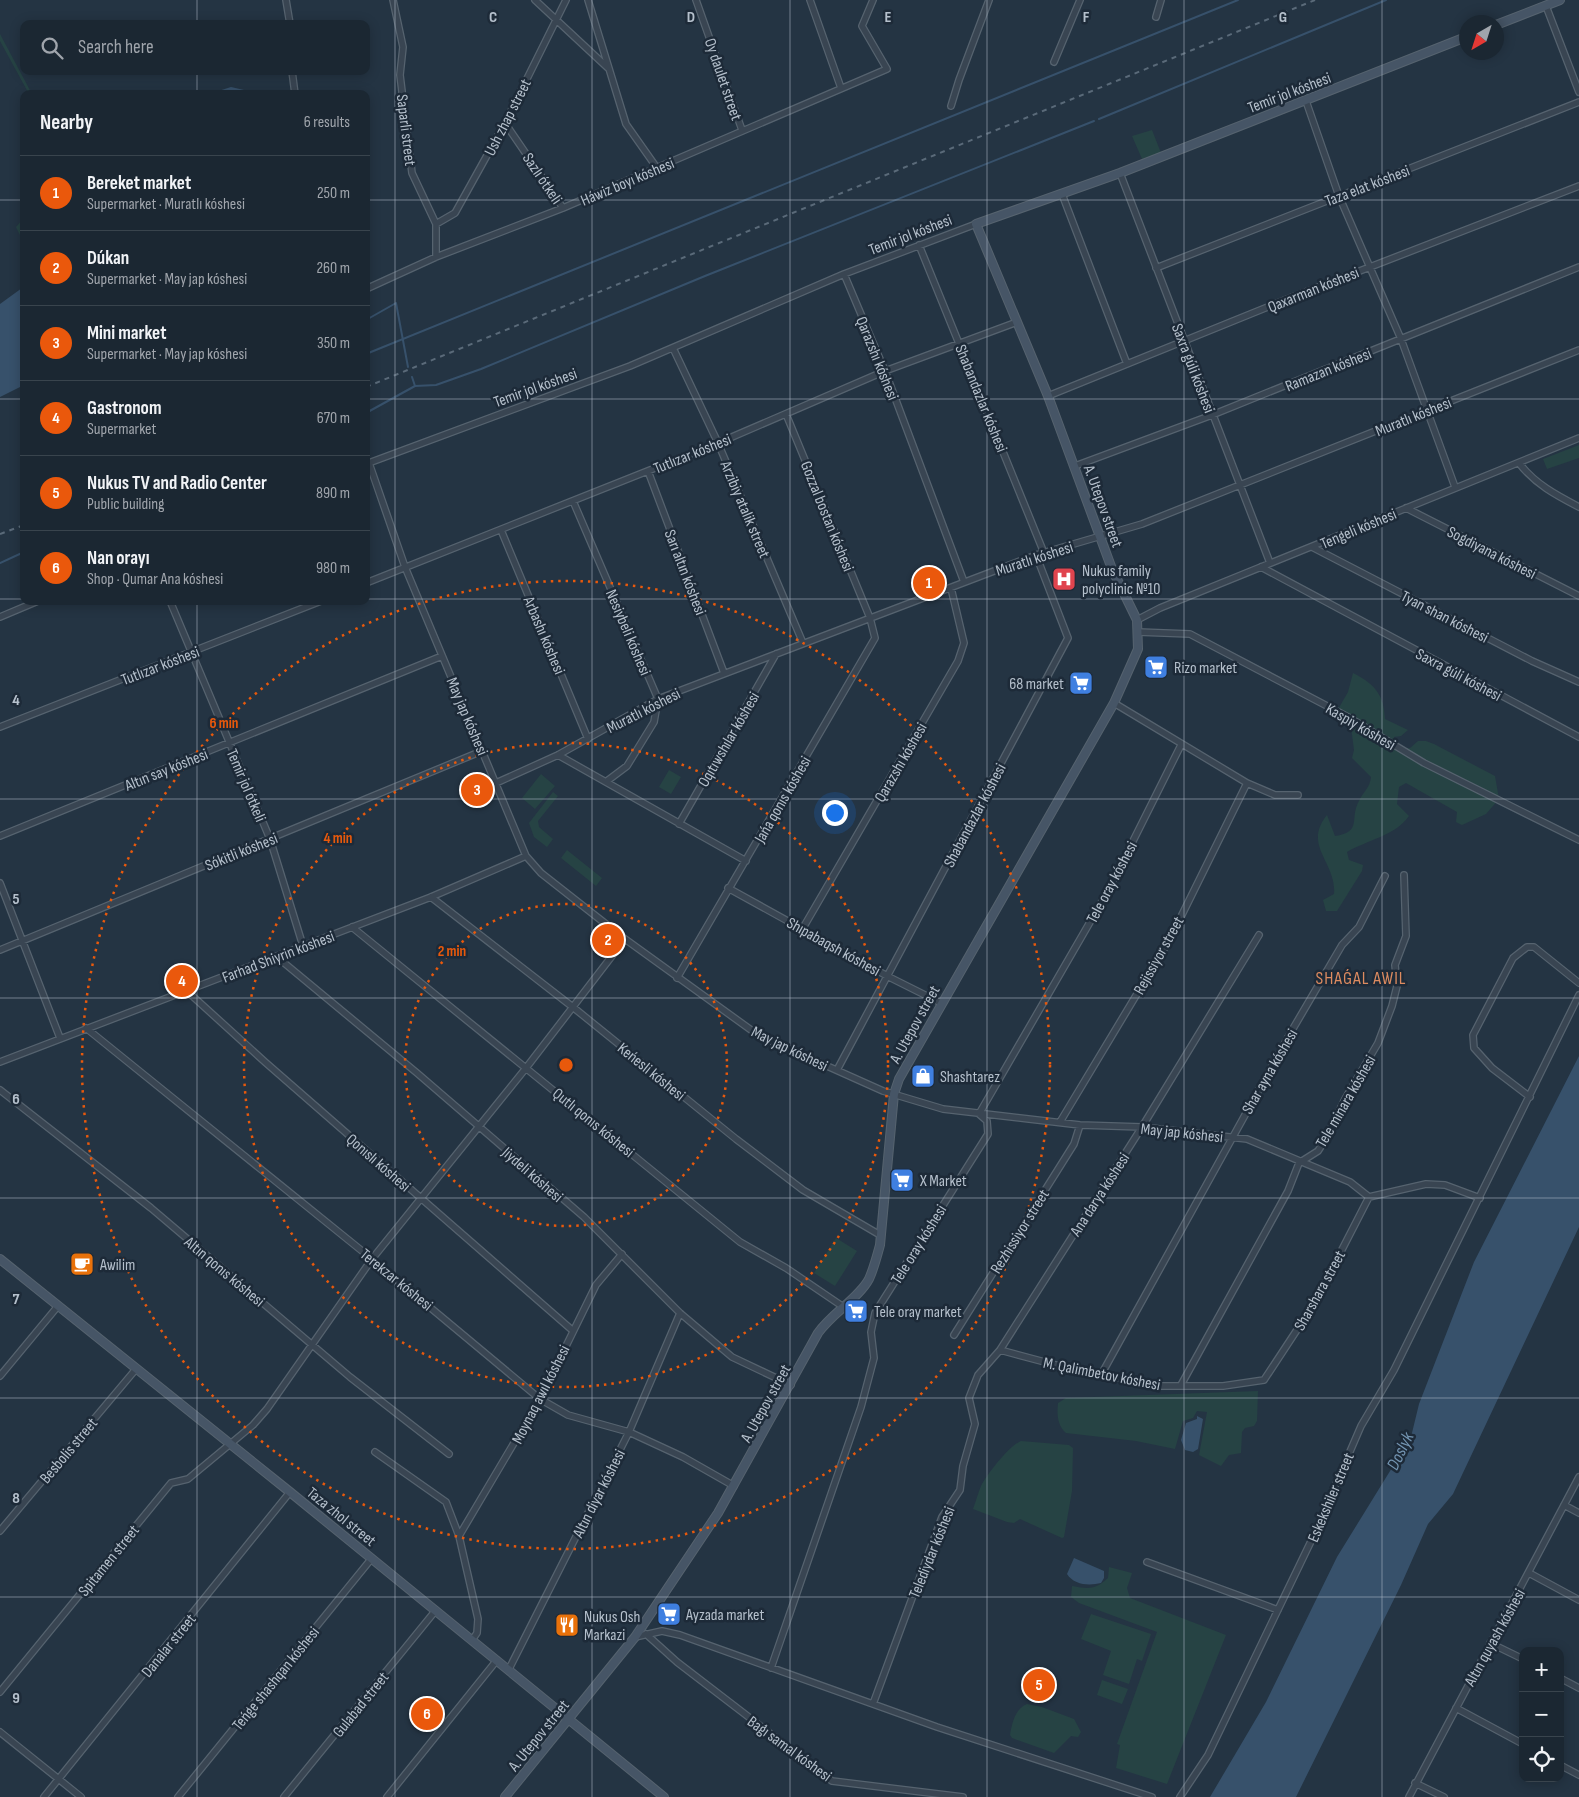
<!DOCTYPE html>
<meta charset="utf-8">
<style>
body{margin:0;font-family:"Sofia Sans Condensed",sans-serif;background:#28333e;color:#f1f3f6}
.controls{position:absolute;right:15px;bottom:15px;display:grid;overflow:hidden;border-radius:10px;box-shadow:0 2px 12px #0003}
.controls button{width:45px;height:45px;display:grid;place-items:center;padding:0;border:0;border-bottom:1px solid #39444d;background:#1b2732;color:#f1f3f6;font:25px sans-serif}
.compass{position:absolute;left:1459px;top:15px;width:45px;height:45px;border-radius:50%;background:#1b2732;box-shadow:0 2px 12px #0003;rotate:219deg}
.you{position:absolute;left:834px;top:812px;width:18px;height:18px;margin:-12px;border:4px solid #fff;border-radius:50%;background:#1a73e8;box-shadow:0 0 0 8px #1a73e833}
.badge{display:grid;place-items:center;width:32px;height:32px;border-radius:50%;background:#ea580c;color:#fff;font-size:16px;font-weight:700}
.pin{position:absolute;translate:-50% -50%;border:2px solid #fff;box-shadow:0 1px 5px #0006}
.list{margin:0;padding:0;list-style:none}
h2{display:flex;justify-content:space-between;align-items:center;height:65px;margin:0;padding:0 20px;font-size:21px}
h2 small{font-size:16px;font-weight:400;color:#a0a5ac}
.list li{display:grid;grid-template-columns:32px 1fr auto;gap:15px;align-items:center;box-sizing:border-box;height:75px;padding:0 20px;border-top:1px solid #39444d}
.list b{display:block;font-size:19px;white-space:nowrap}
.list p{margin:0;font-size:16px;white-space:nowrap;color:#a0a5ac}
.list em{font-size:16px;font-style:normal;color:#a0a5ac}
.icon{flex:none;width:28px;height:28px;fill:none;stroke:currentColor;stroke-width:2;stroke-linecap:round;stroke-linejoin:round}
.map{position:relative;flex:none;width:1579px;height:1797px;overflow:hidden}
.search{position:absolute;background:#1b2732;box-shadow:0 2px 12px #0003;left:20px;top:20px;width:350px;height:55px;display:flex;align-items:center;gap:12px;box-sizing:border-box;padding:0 18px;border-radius:10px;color:#a0a5ac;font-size:19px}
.panel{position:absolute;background:#1b2732;box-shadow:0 2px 12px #0003;left:20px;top:90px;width:350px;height:515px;border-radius:10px}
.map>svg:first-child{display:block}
.green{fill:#264344}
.water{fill:#37516b}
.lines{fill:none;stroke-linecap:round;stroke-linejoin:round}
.stream{stroke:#37516b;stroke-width:2}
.street-casing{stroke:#56636f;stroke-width:8}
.secondary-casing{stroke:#56636f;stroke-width:10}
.street{stroke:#394552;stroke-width:5.5}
.secondary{stroke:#465566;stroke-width:8}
.rail{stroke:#5a6a79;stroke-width:2;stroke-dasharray:5 5;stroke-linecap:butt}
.grid{fill:none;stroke:#b5c0cc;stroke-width:1;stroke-opacity:0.55}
.ring{fill:none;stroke:#e8590c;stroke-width:2.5;stroke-dasharray:2.5 5}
.labels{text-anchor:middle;stroke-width:5;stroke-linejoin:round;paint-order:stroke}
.street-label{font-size:16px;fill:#b5c0cc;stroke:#1d2a38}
.poi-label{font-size:16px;fill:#b5c0cc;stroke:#1d2a38;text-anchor:start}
.neighbourhood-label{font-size:18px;letter-spacing:1px;fill:#dd8b60;stroke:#1d2a38}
.water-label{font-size:18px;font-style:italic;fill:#7394b1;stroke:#1d2a38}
.grid-label{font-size:16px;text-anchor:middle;font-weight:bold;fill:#b5c0cc;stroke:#1d2a38;stroke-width:5;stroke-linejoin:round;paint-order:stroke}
.centre{fill:#e8590c;stroke:#1d2a38;stroke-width:2.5}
.ring-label{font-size:15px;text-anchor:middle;font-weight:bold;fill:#e8590c;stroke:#1d2a38;stroke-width:5;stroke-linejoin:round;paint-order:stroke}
</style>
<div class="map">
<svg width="1579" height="1797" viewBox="0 0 1579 1797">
<rect width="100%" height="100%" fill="#243443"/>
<path class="green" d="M0 34 32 94H29L0 41Z
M1152 130 1161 153 1142 159 1132 136Z
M24 218V243L16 227Z
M1579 445V458L1547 469 1543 459Z
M1353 673C1375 684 1384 695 1385 719L1408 730 1401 736 1394 737 1398 749 1410 748 1418 741H1426L1434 744 1495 776 1499 799 1486 814 1462 825 1456 822 1457 812 1406 783 1399 787 1397 804 1409 816C1395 836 1367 840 1347 852L1349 860 1363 865 1362 871 1337 911H1326L1323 900 1334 894C1337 862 1302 846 1327 815L1335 836C1363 832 1349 818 1359 801 1363 792 1370 788 1371 777L1352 758 1354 750 1351 727 1340 718 1337 711 1348 692Z
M669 770 681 777 671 794 659 787Z
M541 774 555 786 535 809 522 798Z
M553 792 558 796 538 821 539 827 553 839 547 847 534 837 529 823Z
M567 850 602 878 596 886 561 858Z
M836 1238 857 1251 835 1286 814 1273Z
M1258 1391 1257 1421 1254 1426 1245 1428 1242 1432 1241 1453 1229 1455 1221 1466 1199 1455 1207 1412 1197 1411 1193 1418 1183 1421 1175 1449 1136 1441 1066 1433C1057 1425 1057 1414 1058 1403L1066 1398Z
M1021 1441 1069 1445 1073 1448 1072 1491 1064 1537 1062 1538 1020 1519 1014 1523 1007 1522 973 1509C976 1501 978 1493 981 1486 988 1473 1009 1446 1021 1441Z
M1109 1567 1132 1573 1127 1588 1130 1598 1226 1635 1167 1784 1116 1768 1120 1745 1117 1744 1157 1632 1079 1603 1071 1597 1072 1586C1089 1589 1095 1590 1108 1578Z
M1091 1614 1151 1634 1142 1661 1137 1659 1129 1684 1103 1675 1111 1651 1081 1639Z
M1102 1680 1128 1689 1122 1704 1097 1695Z
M1027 1704 1042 1707 1074 1719 1081 1732 1078 1737 1071 1736 1054 1753 1012 1738 1010 1735C1012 1723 1015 1709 1027 1704Z"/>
<path class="water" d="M231 87 244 90 248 94H209Z
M22 288 24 289V385L0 397V304Z
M1579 1056V1227L1453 1494 1428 1524 1401 1585 1296 1797H1210L1266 1702 1337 1557 1411 1437 1419 1404 1474 1262Z
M1197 1416 1203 1419 1198 1449 1193 1452 1185 1450 1181 1440 1186 1423 1197 1419Z
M1074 1558 1104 1571V1578L1101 1583C1089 1586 1074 1585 1067 1574Z"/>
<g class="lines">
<path class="stream" d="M1099 119 1386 0
M366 320 396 303 408 367
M366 354 1238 0
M412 377 415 386 436 385 481 369 705 276 1094 121
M366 413 415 386
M0 563 24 552"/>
<g class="street-casing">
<path id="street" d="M286 0 290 24
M393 0 403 47 400 75 412 173 436 224V257
M535 0 608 68
M588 0 626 124 657 168
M696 0 742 130
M810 0 841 88
M1546 6 1579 92
M1156 17 1161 0
M1054 62 1080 0
M292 71 295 94
M1306 101 1339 196 1401 339 1455 487
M951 106 959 80 989 0
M505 123 563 208
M1120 173 1270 563
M1062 194 1127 364
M436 224 455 213 505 123 566 0
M919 245 1044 553
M1156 268 1579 102
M844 274 885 371 964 582
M366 289 436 257 563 208 887 69 862 26 873 0
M673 348 718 443 803 643
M1048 396 1290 298 1579 186
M369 463 405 567 526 856 541 873 625 939 758 1035 883 1091 943 1109 1080 1125 1142 1127 1247 1139 1350 1182 1369 1197 1426 1184 1445 1185 1480 1198
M1519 463C1535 484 1556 495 1579 507
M366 464 630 366 844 274 976 224
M1075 466 1212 415 1579 267
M648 471 724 673
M573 501 658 699 654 722 627 766 607 781
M1406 508 1579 596
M501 530 588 739
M1312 547 1532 661 1579 682
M1261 567 1579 737
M366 583 718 443 885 371 1017 322
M170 601 270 839 303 946
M0 617 38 601
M1137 620 1160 608 1579 438
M1138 632 1190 634 1348 717 1424 763 1579 840
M1114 703 1247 783 1275 795H1298
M0 727 321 601
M558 755 746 861
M496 783 558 755 658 699 1036 555 1142 524 1579 350
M679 824 776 654
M0 836 442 656
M0 883 60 1038
M728 888 889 977 941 1003
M431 897 574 1008 736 1139 803 1190 880 1235
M352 927 740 1242 786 1268 842 1306
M803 928 958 661 964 643 951 588
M0 950 482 751
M277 957 417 1073 584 1217 680 1313 732 1357 791 1385
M677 978 875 638 870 618 786 414
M188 992 265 1062 572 1330
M86 1028 372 1259 540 1399 568 1415 629 1432 683 1457 734 1486
M0 1062 431 897 526 856
M837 1070 1068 638 1036 555
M0 1090 151 1208 350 1377 449 1454
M1530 1097 1492 1068 1474 1048 1473 1035 1513 958 1527 947H1534L1579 983
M1060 1122 1170 939 1247 783
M954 1335 1074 1144 1080 1125
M1000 1350 1056 1365 1157 1386H1223L1264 1380 1314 1304 1369 1197
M1101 1375 1291 1032 1342 945 1359 927 1385 876
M0 1376 58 1306
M1181 1385 1288 1191 1299 1163 1318 1151 1325 1140 1345 1099 1378 1043 1392 1006 1397 986 1395 965 1406 936 1404 875
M375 1452 446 1502 459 1536 478 1619 477 1633 472 1640
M1564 1505 1579 1513
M0 1531 136 1369
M459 1536 540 1399 596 1285 622 1254
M1147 1562 1278 1610
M1529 1573 1579 1600
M646 1634 677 1662 832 1781 963 1797
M635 1637 662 1631 680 1635 937 1727 1152 1797
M1490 1643 1523 1659
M771 1668 861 1407 874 1358 871 1332 875 1313 988 1134 987 1121 979 1114 1108 891 1181 745
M509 1669 629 1432 680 1313
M1560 1678 1579 1688
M0 1692 171 1483 188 1479 253 1425 267 1409 372 1259 526 1068 625 939
M873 1704 942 1517 960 1490 963 1466 975 1424 969 1398 978 1375 1000 1350 1142 1127 1259 935
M1456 1708 1523 1744
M0 1732 81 1797
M1560 1765 1579 1775
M1415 1783 1444 1797
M44 1797 290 1492
M178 1797 372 1558
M284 1797 436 1610
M387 1797 497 1660
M1180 1797 1208 1755 1314 1535 1361 1426 1394 1370 1579 995
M1409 1797 1579 1477"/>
</g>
<g class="secondary-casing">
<path id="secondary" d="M1496 25 1560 0
M0 1259 290 1492 664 1797
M505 1797 635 1637 718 1513 818 1333C832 1313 859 1298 869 1279 874 1268 877 1256 880 1245L894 1094 899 1079 1114 703 1138 649 1137 620 1112 569 1048 396 976 224 1120 173 1466 37"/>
</g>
<use href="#street" class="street"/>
<use href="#secondary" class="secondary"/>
<path class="rail" d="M366 387 1315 0
M0 534 24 525"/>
</g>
<path class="grid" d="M197 0V24M395 0V1797M592 0V1797M790 0V1797M987 0V1797M1184 0V1797M1382 0V1797M197 71V94M0 200H24M366 200H1579M0 399H24M366 399H1579M0 599H24M366 599H1579M197 601V1797M0 799H1579M0 998H1579M0 1198H1579M0 1398H1579M0 1597H1579"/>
<g class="ring">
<circle cx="566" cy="1065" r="161"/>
<circle cx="566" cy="1065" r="322"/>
<circle cx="566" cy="1065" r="484"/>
</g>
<defs>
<g id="hospital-square" transform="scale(1.25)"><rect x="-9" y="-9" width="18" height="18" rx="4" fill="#e0444e" stroke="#1d2a38"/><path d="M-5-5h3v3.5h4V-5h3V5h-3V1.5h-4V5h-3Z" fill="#fff"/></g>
<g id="supermarket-square" transform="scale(1.25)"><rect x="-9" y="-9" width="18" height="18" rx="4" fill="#3f7fe0" stroke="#1d2a38"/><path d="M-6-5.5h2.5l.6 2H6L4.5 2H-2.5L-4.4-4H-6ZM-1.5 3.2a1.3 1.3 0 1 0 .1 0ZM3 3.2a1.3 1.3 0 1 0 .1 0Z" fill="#fff"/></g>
<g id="shop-square" transform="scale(1.25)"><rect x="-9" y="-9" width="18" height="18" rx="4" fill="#3f7fe0" stroke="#1d2a38"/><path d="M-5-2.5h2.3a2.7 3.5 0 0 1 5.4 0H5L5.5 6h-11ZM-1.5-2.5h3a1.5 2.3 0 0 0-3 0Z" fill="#fff"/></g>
<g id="cafe-square" transform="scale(1.25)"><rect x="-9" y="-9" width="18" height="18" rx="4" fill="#e8710a" stroke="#1d2a38"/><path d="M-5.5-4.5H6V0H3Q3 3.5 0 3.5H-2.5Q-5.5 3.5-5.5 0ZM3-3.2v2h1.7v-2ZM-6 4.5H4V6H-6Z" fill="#fff"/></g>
<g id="restaurant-square" transform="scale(1.25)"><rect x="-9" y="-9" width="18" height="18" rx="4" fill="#e8710a" stroke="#1d2a38"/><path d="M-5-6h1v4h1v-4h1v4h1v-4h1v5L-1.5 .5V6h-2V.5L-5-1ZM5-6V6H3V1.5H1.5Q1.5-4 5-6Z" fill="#fff"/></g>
</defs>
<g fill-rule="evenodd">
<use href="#hospital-square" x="1064" y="579"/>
<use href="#supermarket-square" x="1156" y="667"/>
<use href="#supermarket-square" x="1081" y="683"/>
<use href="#shop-square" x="923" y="1076"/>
<use href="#supermarket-square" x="902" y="1180"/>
<use href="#cafe-square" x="82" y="1264"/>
<use href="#supermarket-square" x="856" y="1311"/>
<use href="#supermarket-square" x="669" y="1614"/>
<use href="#restaurant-square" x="567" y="1625"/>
</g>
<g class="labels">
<g class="street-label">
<text transform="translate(724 79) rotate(71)" y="6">Oy daulet street</text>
<text transform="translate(1289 92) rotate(-21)" y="6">Temir jol kóshesi</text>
<text transform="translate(507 117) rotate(-63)" y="6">Ush zhap street</text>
<text transform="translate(407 130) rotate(83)" y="6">Saparli street</text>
<text transform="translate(543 178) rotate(56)" y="6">Sazlı ótkeli</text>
<text transform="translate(627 181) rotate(-23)" y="6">Háwiz boyı kóshesi</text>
<text transform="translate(1367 185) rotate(-21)" y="6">Taza elat kóshesi</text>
<text transform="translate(910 234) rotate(-21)" y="6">Temir jol kóshesi</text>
<text transform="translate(1313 289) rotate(-22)" y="6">Qaxarman kóshesi</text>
<text transform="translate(878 358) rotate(68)" y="6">Qarazshı kóshesi</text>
<text transform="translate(1194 368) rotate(69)" y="6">Saxra gúli kóshesi</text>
<text transform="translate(1328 369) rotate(-22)" y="6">Ramazan kóshesi</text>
<text transform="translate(535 387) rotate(-20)" y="6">Temir jol kóshesi</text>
<text transform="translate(982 398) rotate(68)" y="6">Shabandazlar kóshesi</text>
<text transform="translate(1413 416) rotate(-22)" y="6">Muratlı kóshesi</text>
<text transform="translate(692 453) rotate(-22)" y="6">Tutlızar kóshesi</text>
<text transform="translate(1104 506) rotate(70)" y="6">A. Utepov street</text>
<text transform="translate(746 509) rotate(67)" y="6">Arzibiy atalik street</text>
<text transform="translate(828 516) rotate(68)" y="6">Gozzal bostan kóshesi</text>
<text transform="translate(1358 528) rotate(-23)" y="6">Tengeli kóshesi</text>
<text transform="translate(1492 552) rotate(27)" y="6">Sogdiyana kóshesi</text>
<text transform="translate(1034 558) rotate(-18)" y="6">Muratlı kóshesi</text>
<text transform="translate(686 572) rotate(69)" y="6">Sarı altın kóshesi</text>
<text transform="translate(1445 616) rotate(27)" y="6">Tyan shan kóshesi</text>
<text transform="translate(629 632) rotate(67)" y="6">Nesiybeli kóshesi</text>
<text transform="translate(545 635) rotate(67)" y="6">Arbashı kóshesi</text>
<text transform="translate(160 665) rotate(-21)" y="6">Tutlızar kóshesi</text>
<text transform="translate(1459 674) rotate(28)" y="6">Saxra gúli kóshesi</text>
<text transform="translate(643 710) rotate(-27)" y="6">Muratlı kóshesi</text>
<text transform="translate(468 716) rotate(67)" y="6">May jap kóshesi</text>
<text transform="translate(1361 726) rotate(30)" y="6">Kaspiy kóshesi</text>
<text transform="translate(728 739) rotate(-60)" y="6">Oqıtıwshılar kóshesi</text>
<text transform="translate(900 762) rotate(-60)" y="6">Qarazshı kóshesi</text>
<text transform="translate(166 769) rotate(-22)" y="6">Altın say kóshesi</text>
<text transform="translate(247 785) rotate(67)" y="6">Temir jol ótkeli</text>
<text transform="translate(782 799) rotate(-60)" y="6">Jańa qonıs kóshesi</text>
<text transform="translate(974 815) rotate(-62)" y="6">Shabandazlar kóshesi</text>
<text transform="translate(241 851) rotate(-22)" y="6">Sókitli kóshesi</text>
<text transform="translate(1111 882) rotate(-62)" y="6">Tele oray kóshesi</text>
<text transform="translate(834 946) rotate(29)" y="6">Shıpabaqsh kóshesi</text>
<text transform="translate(1158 955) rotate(-61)" y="6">Rejissiyor street</text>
<text transform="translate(278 956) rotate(-21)" y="6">Farhad Shiyrin kóshesi</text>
<text transform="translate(914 1024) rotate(-61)" y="6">A. Utepov street</text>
<text transform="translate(790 1048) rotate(26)" y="6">May jap kóshesi</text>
<text transform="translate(652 1071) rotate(39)" y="6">Keńesli kóshesi</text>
<text transform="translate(1269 1071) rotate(-60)" y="6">Shar ayna kóshesi</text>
<text transform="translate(1345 1101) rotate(-60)" y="6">Tele minara kóshesi</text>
<text transform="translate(594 1122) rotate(39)" y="6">Qutlı qonıs kóshesi</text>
<text transform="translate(1182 1132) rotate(6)" y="6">May jap kóshesi</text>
<text transform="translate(379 1162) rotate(41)" y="6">Qonıslı kóshesi</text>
<text transform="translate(533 1174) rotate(41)" y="6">Jiydeli kóshesi</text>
<text transform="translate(1099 1194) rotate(-57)" y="6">Ana darya kóshesi</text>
<text transform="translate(1019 1231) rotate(-58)" y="6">Rezhissiyor street</text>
<text transform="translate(918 1244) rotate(-58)" y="6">Tele oray kóshesi</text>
<text transform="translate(225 1271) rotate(40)" y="6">Altın qonıs kóshesi</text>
<text transform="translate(397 1279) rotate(39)" y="6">Terekzar kóshesi</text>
<text transform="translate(1319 1290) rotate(-61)" y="6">Sharshara street</text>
<text transform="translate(1102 1373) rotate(11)" y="6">M. Qalimbetov kóshesi</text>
<text transform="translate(540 1394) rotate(-63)" y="6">Moynaq awıl kóshesi</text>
<text transform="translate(765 1403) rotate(-61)" y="6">A. Utepov street</text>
<text transform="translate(68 1450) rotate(-50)" y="6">Besbolis street</text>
<text transform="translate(598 1493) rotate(-63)" y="6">Altın diyar kóshesi</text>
<text transform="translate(1330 1497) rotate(-67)" y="6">Eskekshiler street</text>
<text transform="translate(342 1516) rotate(39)" y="6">Taza zhol street</text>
<text transform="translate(931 1552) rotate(-68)" y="6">Telediydar kóshesi</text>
<text transform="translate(108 1560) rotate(-51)" y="6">Spitamen street</text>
<text transform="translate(1494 1637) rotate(-61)" y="6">Altın quyash kóshesi</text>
<text transform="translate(168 1645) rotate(-51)" y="6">Danalar street</text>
<text transform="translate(275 1678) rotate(-51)" y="6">Teńge shashqan kóshesi</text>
<text transform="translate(360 1704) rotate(-51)" y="6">Gulabad street</text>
<text transform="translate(538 1735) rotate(-51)" y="6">A. Utepov street</text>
<text transform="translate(790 1748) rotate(36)" y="6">Baǵı samal kóshesi</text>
</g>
<g class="poi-label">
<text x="1082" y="576">Nukus family<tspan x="1082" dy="18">polyclinic №10</tspan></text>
<text x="1174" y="673">Rizo market</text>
<text x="1064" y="689" text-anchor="end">68 market</text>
<text x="940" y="1082">Shashtarez</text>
<text x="920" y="1186">X Market</text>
<text x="100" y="1270">Awilim</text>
<text x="874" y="1317">Tele oray market</text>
<text x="686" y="1620">Ayzada market</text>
<text x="584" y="1622">Nukus Osh<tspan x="584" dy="18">Markazi</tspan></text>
</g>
<g class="neighbourhood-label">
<text x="1361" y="984">SHAǴAL AWIL</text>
</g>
<g class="water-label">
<text transform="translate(1400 1451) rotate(-64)" y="6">Doslyk</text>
</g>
</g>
<g class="grid-label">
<text x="493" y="22">C</text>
<text x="691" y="22">D</text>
<text x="888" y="22">E</text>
<text x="1086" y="22">F</text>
<text x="1283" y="22">G</text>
<text x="16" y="705">4</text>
<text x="16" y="904">5</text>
<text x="16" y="1104">6</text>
<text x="16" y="1304">7</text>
<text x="16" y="1503">8</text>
<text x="16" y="1703">9</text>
</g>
<circle cx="566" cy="1065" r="8" class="centre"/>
<g class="ring-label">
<text x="224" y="728">6 min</text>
<text x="338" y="843">4 min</text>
<text x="452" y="956">2 min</text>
</g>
</svg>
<div class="controls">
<button>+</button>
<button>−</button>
<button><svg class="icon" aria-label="locate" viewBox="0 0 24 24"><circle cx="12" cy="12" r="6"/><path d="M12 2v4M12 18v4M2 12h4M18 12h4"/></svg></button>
</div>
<svg class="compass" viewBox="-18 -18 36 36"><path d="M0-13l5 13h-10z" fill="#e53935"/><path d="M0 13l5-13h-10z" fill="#a0a5ac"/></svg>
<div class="you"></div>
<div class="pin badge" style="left:929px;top:583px">1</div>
<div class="pin badge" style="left:608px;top:940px">2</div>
<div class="pin badge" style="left:477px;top:790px">3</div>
<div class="pin badge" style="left:182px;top:981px">4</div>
<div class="pin badge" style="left:1039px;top:1685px">5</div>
<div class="pin badge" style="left:427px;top:1714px">6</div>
<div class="search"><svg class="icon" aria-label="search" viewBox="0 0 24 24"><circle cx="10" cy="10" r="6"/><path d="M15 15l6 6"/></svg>Search here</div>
<section class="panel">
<h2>Nearby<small>6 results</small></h2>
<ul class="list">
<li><span class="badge">1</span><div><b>Bereket market</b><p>Supermarket · Muratlı kóshesi</p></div><em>250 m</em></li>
<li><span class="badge">2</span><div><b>Dúkan</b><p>Supermarket · May jap kóshesi</p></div><em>260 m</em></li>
<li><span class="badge">3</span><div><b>Mini market</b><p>Supermarket · May jap kóshesi</p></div><em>350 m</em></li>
<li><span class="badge">4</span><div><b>Gastronom</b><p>Supermarket</p></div><em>670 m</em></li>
<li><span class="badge">5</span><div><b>Nukus TV and Radio Center</b><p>Public building</p></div><em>890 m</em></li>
<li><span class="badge">6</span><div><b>Nan orayı</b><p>Shop · Qumar Ana kóshesi</p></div><em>980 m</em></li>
</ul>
</section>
</div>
